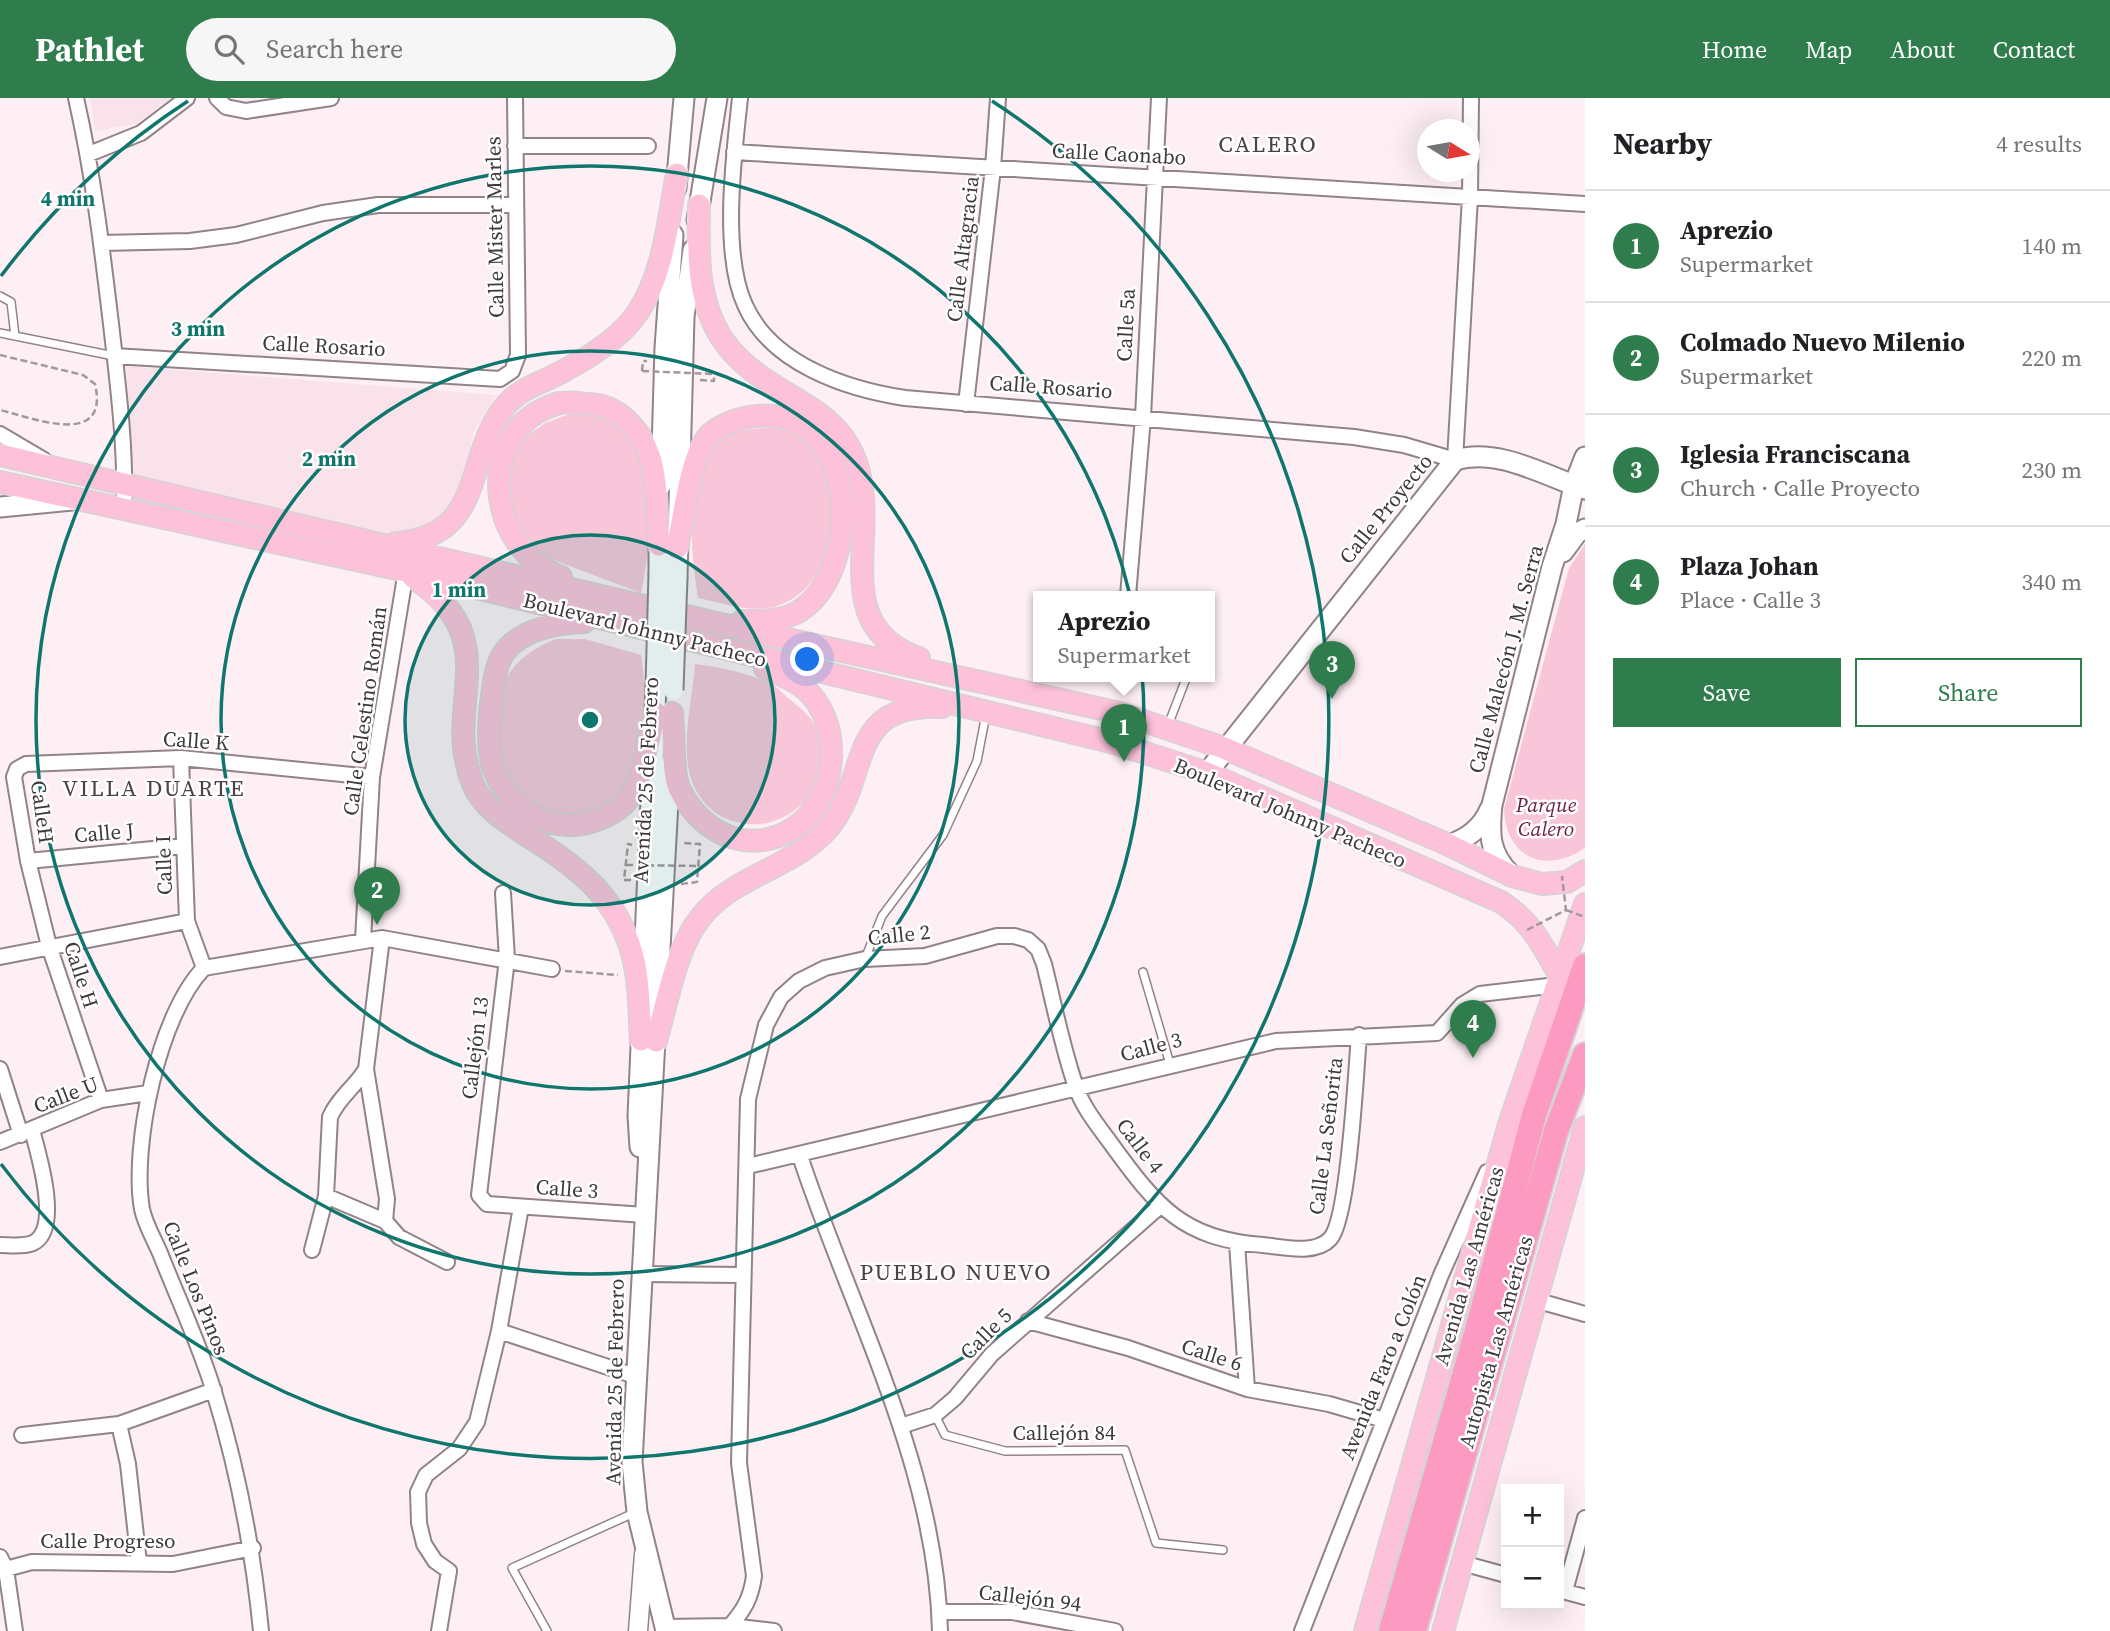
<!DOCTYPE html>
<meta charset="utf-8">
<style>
body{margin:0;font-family:"Source Serif 4",serif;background:#f6f6f6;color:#202124}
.controls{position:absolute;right:21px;bottom:21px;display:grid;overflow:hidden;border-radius:0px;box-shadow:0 7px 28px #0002}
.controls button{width:63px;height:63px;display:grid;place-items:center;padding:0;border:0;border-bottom:2px solid #e0e0e0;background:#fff;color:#202124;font:35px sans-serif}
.compass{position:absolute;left:1417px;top:21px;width:63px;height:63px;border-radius:50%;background:#fff;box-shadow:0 7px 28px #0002;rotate:101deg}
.you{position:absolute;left:808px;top:562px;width:24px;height:24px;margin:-18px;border:5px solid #fff;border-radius:50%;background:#1a73e8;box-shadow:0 0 0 10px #1a73e833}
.badge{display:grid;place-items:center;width:46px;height:46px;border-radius:50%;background:#2f7d4d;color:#fff;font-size:23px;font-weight:700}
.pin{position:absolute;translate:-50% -58px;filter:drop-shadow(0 2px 4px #0008)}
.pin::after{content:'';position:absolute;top:37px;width:24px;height:21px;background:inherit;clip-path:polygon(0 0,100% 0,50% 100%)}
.popup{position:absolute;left:1033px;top:493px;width:182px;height:91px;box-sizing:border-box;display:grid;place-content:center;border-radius:0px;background:#fff;filter:drop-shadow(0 2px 5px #0005);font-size:23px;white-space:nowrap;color:#757577}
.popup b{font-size:26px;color:#202124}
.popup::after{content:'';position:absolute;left:50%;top:100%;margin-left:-14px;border:14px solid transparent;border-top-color:#fff}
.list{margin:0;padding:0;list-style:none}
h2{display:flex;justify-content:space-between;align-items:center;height:91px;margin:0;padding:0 28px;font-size:30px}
h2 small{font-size:23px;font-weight:400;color:#757577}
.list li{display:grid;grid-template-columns:46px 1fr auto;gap:21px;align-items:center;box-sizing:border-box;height:112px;padding:0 28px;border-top:2px solid #e0e0e0}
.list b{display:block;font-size:26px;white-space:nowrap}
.list p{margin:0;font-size:23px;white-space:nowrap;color:#757577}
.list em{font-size:23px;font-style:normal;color:#757577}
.actions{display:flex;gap:14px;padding:21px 28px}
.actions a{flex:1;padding:16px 0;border:2px solid #2f7d4d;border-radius:0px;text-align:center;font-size:24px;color:#2f7d4d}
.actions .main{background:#2f7d4d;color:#fff}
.icon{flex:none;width:38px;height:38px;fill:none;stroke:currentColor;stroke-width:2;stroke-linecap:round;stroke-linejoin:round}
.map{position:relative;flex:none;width:1585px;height:1533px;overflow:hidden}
header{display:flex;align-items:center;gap:42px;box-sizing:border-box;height:98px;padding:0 35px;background:#2f7d4d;color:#fff}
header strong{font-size:33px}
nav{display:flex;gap:38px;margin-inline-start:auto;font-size:24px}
.search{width:490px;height:63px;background:#f6f6f6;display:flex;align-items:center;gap:18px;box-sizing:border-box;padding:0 24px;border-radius:38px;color:#757577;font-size:26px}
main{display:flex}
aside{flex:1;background:#fff}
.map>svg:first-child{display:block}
.built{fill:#fae2ea}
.green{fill:#f8c6d8}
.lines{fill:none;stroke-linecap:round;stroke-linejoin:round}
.service-casing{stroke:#918388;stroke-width:10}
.minor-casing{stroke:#918388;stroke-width:18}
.tertiary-casing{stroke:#918388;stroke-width:21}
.secondary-casing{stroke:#918388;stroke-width:23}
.primary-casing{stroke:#d5d3d4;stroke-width:24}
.motorway-casing{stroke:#d5d3d4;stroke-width:28}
.path{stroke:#a3989b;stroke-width:2.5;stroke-dasharray:7 3.5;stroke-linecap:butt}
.service{stroke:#fff;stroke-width:7}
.minor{stroke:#fff;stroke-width:14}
.tertiary{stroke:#fff;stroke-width:18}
.secondary{stroke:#fff;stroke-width:19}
.primary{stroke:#fdc2da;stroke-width:21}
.motorway{stroke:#fc9ac1;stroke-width:24}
.secondary-bridge-casing{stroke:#918388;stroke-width:23;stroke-linecap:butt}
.path-bridge{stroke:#a3989b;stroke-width:2.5;stroke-dasharray:7 3.5;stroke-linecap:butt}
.secondary-bridge{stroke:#fff;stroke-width:19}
.ring{fill:none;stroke:#0f766e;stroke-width:3.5}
.labels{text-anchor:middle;stroke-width:5;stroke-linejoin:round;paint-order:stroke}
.street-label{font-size:21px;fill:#3f393b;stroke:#fff}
.park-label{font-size:21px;font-style:italic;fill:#6b1e42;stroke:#fff}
.neighbourhood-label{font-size:23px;letter-spacing:2px;fill:#4d4145;stroke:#fff}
.centre{fill:#0f766e;stroke:#fff;stroke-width:3.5}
.ring-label{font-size:21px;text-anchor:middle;font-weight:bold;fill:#0f766e;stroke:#fff;stroke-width:5;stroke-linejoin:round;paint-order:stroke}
</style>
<header>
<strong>Pathlet</strong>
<div class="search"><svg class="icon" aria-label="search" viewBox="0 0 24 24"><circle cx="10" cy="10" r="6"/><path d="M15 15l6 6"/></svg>Search here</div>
<nav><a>Home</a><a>Map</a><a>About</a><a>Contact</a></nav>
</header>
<main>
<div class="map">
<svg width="1585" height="1533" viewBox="0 0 1585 1533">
<rect width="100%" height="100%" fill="#feeff4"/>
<path class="built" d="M90 0H171L136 26 95 33Z
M126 268 496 297 474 334 461 392 436 426 418 434 373 439 134 378Z"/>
<path class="green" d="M570 316C594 317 617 319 634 337 661 365 649 460 641 495L538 456 508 416 510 363 524 340 545 325Z
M777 329C793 334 814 339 823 355 847 402 834 491 777 508 752 516 723 505 698 500 691 454 688 418 700 372 702 366 703 357 707 352 725 332 753 330 777 329Z
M1585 446V750C1545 777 1506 760 1504 711L1569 470Z
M556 541H585L641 557C649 608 649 711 579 717 559 718 541 712 525 700 514 692 498 677 495 663 493 648 497 629 498 615 499 576 521 555 556 541Z
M695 566C719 569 744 574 767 584 775 587 782 594 788 600 799 609 811 617 817 631 843 688 782 744 727 721 705 712 691 690 688 667 683 638 693 596 695 566Z"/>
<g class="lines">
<g class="service-casing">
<path id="service" d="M0 198 11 204 15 238
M0 235 114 258
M1167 630 1187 578
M865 861 882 818 943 737 977 663 986 616
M1143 874 1170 966
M935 1317 945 1337 1005 1353 1125 1352 1156 1445 1223 1452
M547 1533 512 1470 636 1414"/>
</g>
<g class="minor-casing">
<path id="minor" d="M76 0C93 75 102 150 111 226 118 287 126 350 124 411
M217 0 226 9 246 13 331 0
M740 0C734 56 721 155 745 207 771 266 846 291 905 300L1354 339 1404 347 1455 362 1470 99 1471 0
M515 48H648
M734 54 1585 106
M89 56 141 35 187 0
M101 145 190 143 236 137 323 115 378 107H515
M114 258 500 281 512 273 518 257 515 0
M966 306 993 70 998 0
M0 336 44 362
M1128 498 1143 319 1159 0
M181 660 187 823 204 870
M28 763 184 748
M503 795 507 861 479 1097 487 1106 645 1117
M363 842 372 679 406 473
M0 859 187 823
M204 870C159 916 131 1048 142 1111 145 1126 154 1141 160 1155 178 1201 200 1247 214 1294 238 1372 253 1452 261 1533
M204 870 382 840 552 871
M0 971 21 1037
M101 1002 49 848 28 763 14 679 17 671 26 666 181 660 372 679
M0 1044 101 1002 148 995
M800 1058C851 1213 936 1366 940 1533
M748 1068 1276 943 1437 935 1462 907 1480 896 1557 887
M326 1098 385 1123 387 1101 366 971 382 840
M385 1123 399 1139 447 1164
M1237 1145 1247 1291
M0 1147C10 1147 24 1149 33 1145 62 1131 38 1055 32 1032
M312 1152 326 1098 330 1019C338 1000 356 988 366 971
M641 1176 743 1177
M1535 1202 1585 1216
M1028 1223 1128 1250 1247 1291 1329 1306 1384 1322
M499 1233 635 1278
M119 1326 128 1366 139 1465
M901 1328 935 1317 955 1300 992 1256 1159 1109
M22 1337 119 1326 214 1292
M0 1459 6 1471 15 1533
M1462 1465 1506 1477
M6 1471 32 1464 173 1466 253 1450
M1559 1492 1585 1499
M1565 1493 1585 1420
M940 1514H1012L1115 1533
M730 1528C744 1512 751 1500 754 1478L739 1365 748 1001 766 927 781 899 799 883 825 870 865 861 925 858 997 838H1014L1028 842 1038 851 1044 866C1054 906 1062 949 1076 989 1083 1010 1099 1029 1112 1047 1157 1109 1183 1141 1263 1147 1283 1149 1315 1157 1330 1141 1349 1121 1356 972 1359 937
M665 1529 730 1528 774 1533
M439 1533 449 1473 435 1463 424 1446 419 1425 418 1394 426 1377 459 1351 477 1324 499 1233 521 1109
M1302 1533 1441 1177 1487 1074"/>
</g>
<g class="tertiary-casing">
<path id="tertiary" d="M638 1533 644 1456"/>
</g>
<g class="secondary-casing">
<path id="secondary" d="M676 90 684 0
M697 122 717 0
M661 387 665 250 673 137
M0 409 72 402
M659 431V475
M1563 454 1577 435 1585 431
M677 479 684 219 693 152
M1207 675 1455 362C1498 349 1545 378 1585 391
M1449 747C1468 740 1482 730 1490 711
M1510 776C1489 755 1489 736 1492 707L1552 469 1566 426 1574 387 1585 359
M643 888 656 588
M640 1049 638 1018 642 926
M666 1533 637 1414 632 1364 670 667"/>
</g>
<g class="primary-casing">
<path id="primary" d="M699 107C698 153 696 205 725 245 774 310 856 300 863 400 868 461 840 533 919 560
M0 357 716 525 1120 615 1224 650 1449 747 1512 778 1542 786 1567 784 1585 773
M0 384 406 473 1111 644 1207 675 1501 804C1534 826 1541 846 1560 878
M396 445C488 439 463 356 507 306 523 288 548 283 567 271 591 258 623 237 638 214 664 175 668 122 677 76
M677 450C684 420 689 366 706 341 715 329 734 322 748 319 861 299 867 479 794 516 779 523 758 523 742 523
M413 479C510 544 440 606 473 686 483 711 510 726 531 740 581 771 620 802 634 863 640 888 639 917 641 942
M561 479C485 450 474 332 556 306 565 303 578 305 588 306 617 306 640 331 649 357 658 380 656 421 659 447
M584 524C557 525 525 530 506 552 496 564 494 583 492 598 489 620 486 651 494 672 508 708 546 733 583 726 601 722 621 713 632 696 645 673 649 639 655 614
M672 615C674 634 672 674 679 690 702 740 758 761 802 724 837 695 841 630 811 597 800 584 781 577 765 570
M656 943C667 906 676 849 701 819 735 776 796 770 830 728 871 676 845 605 942 609
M1365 1533 1510 1023 1585 806
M1443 1533 1585 1029"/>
</g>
<g class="motorway-casing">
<path id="motorway" d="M1391 1533 1478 1229 1534 1017 1585 868
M1414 1533 1556 1033 1585 957"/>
</g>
<path class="path" d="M0 257 83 277 95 286C110 351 33 320 0 312
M642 273 643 263H647
M700 282 714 283V276
M631 782H624L628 746 632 747
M681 786 697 784 700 746 684 745
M565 873 618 877"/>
<use href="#service" class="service"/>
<use href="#minor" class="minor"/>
<use href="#tertiary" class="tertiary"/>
<use href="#secondary" class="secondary"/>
<use href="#primary" class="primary"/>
<use href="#motorway" class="motorway"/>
<g class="secondary-bridge-casing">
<path id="secondary-bridge" d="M656 588 659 475
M673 592 677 479"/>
</g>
<path class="path-bridge" d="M642 273 714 276
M626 767 700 768
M1566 812 1585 819
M1527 832 1566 812 1562 778"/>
<use href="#secondary-bridge" class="secondary-bridge"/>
</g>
<circle cx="590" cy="622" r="185" fill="#0f766e" fill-opacity=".12"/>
<g class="ring">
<circle cx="590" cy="622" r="185"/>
<circle cx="590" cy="622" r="369"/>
<circle cx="590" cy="622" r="554"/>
<path d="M1 178A738 738 0 0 1 188 3M992 3A738 738 0 1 1 1 1066"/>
</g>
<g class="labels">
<g class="street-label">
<text transform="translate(1119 56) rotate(3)" y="7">Calle Caonabo</text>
<text transform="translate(495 129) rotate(-91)" y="7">Calle Mister Marles</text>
<text transform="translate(963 151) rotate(-83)" y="7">Calle Altagracia</text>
<text transform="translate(1126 227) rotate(-87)" y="7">Calle 5a</text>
<text transform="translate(324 248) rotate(3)" y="7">Calle Rosario</text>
<text transform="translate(1051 289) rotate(4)" y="7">Calle Rosario</text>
<text transform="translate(1386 411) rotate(-51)" y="7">Calle Proyecto</text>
<text transform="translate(645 532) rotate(14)" y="7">Boulevard Johnny Pacheco</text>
<text transform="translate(1506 561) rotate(-75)" y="7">Calle Malecón J. M. Serra</text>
<text transform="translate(365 613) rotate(-82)" y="7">Calle Celestino Román</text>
<text transform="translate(196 643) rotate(4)" y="7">Calle K</text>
<text transform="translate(646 682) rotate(-87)" y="7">Avenida 25 de Febrero</text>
<text transform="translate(42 714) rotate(82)" y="7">CalleH</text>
<text transform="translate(1290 715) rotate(23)" y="7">Boulevard Johnny Pacheco</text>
<text transform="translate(104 735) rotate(-5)" y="7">Calle J</text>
<text transform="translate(164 767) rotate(-92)" y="7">Calle I</text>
<text transform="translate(899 837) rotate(-6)" y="7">Calle 2</text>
<text transform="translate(81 877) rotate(72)" y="7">Calle H</text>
<text transform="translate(1151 949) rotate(-15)" y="7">Calle 3</text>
<text transform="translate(475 950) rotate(-83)" y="7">Callejón 13</text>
<text transform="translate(66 997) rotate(-21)" y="7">Calle U</text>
<text transform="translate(1326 1038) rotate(-83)" y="7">Calle La Señorita</text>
<text transform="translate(1140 1048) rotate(53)" y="7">Calle 4</text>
<text transform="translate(567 1091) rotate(4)" y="7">Calle 3</text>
<text transform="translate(1469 1168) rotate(-74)" y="7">Avenida Las Américas</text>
<text transform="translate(196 1190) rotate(68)" y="7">Calle Los Pinos</text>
<text transform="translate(986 1236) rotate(-45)" y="7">Calle 5</text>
<text transform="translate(1496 1244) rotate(-74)" y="7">Autopista Las Américas</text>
<text transform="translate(1212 1257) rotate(18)" y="7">Calle 6</text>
<text transform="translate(1383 1269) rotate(-68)" y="7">Avenida Faro a Colón</text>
<text transform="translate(615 1284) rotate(-89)" y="7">Avenida 25 de Febrero</text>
<text x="1064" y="1342">Callejón 84</text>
<text x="108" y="1450">Calle Progreso</text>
<text transform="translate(1030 1500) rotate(7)" y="7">Callejón 94</text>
</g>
<g class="park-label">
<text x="1546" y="714">Parque<tspan x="1546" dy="24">Calero</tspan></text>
</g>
<g class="neighbourhood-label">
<text x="1268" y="54">CALERO</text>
<text x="154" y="698">VILLA DUARTE</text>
<text x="956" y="1182">PUEBLO NUEVO</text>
</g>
</g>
<circle cx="590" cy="622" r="10" class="centre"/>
<g class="ring-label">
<text x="68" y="108">4 min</text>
<text x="198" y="238">3 min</text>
<text x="329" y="368">2 min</text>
<text x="459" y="499">1 min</text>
</g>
</svg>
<div class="controls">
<button>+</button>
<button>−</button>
</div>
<svg class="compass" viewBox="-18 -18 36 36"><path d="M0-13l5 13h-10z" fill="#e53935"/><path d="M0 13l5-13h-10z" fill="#757577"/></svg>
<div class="you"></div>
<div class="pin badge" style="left:1124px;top:664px">1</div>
<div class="popup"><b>Aprezio</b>Supermarket</div>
<div class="pin badge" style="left:377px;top:827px">2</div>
<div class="pin badge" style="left:1332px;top:601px">3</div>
<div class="pin badge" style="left:1473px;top:960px">4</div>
</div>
<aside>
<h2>Nearby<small>4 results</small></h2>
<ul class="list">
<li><span class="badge">1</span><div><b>Aprezio</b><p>Supermarket</p></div><em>140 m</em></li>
<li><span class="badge">2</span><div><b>Colmado Nuevo Milenio</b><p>Supermarket</p></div><em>220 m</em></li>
<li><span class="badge">3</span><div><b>Iglesia Franciscana</b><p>Church · Calle Proyecto</p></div><em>230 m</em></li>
<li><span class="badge">4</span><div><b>Plaza Johan</b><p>Place · Calle 3</p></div><em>340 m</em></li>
</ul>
<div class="actions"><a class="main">Save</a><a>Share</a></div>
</aside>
</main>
